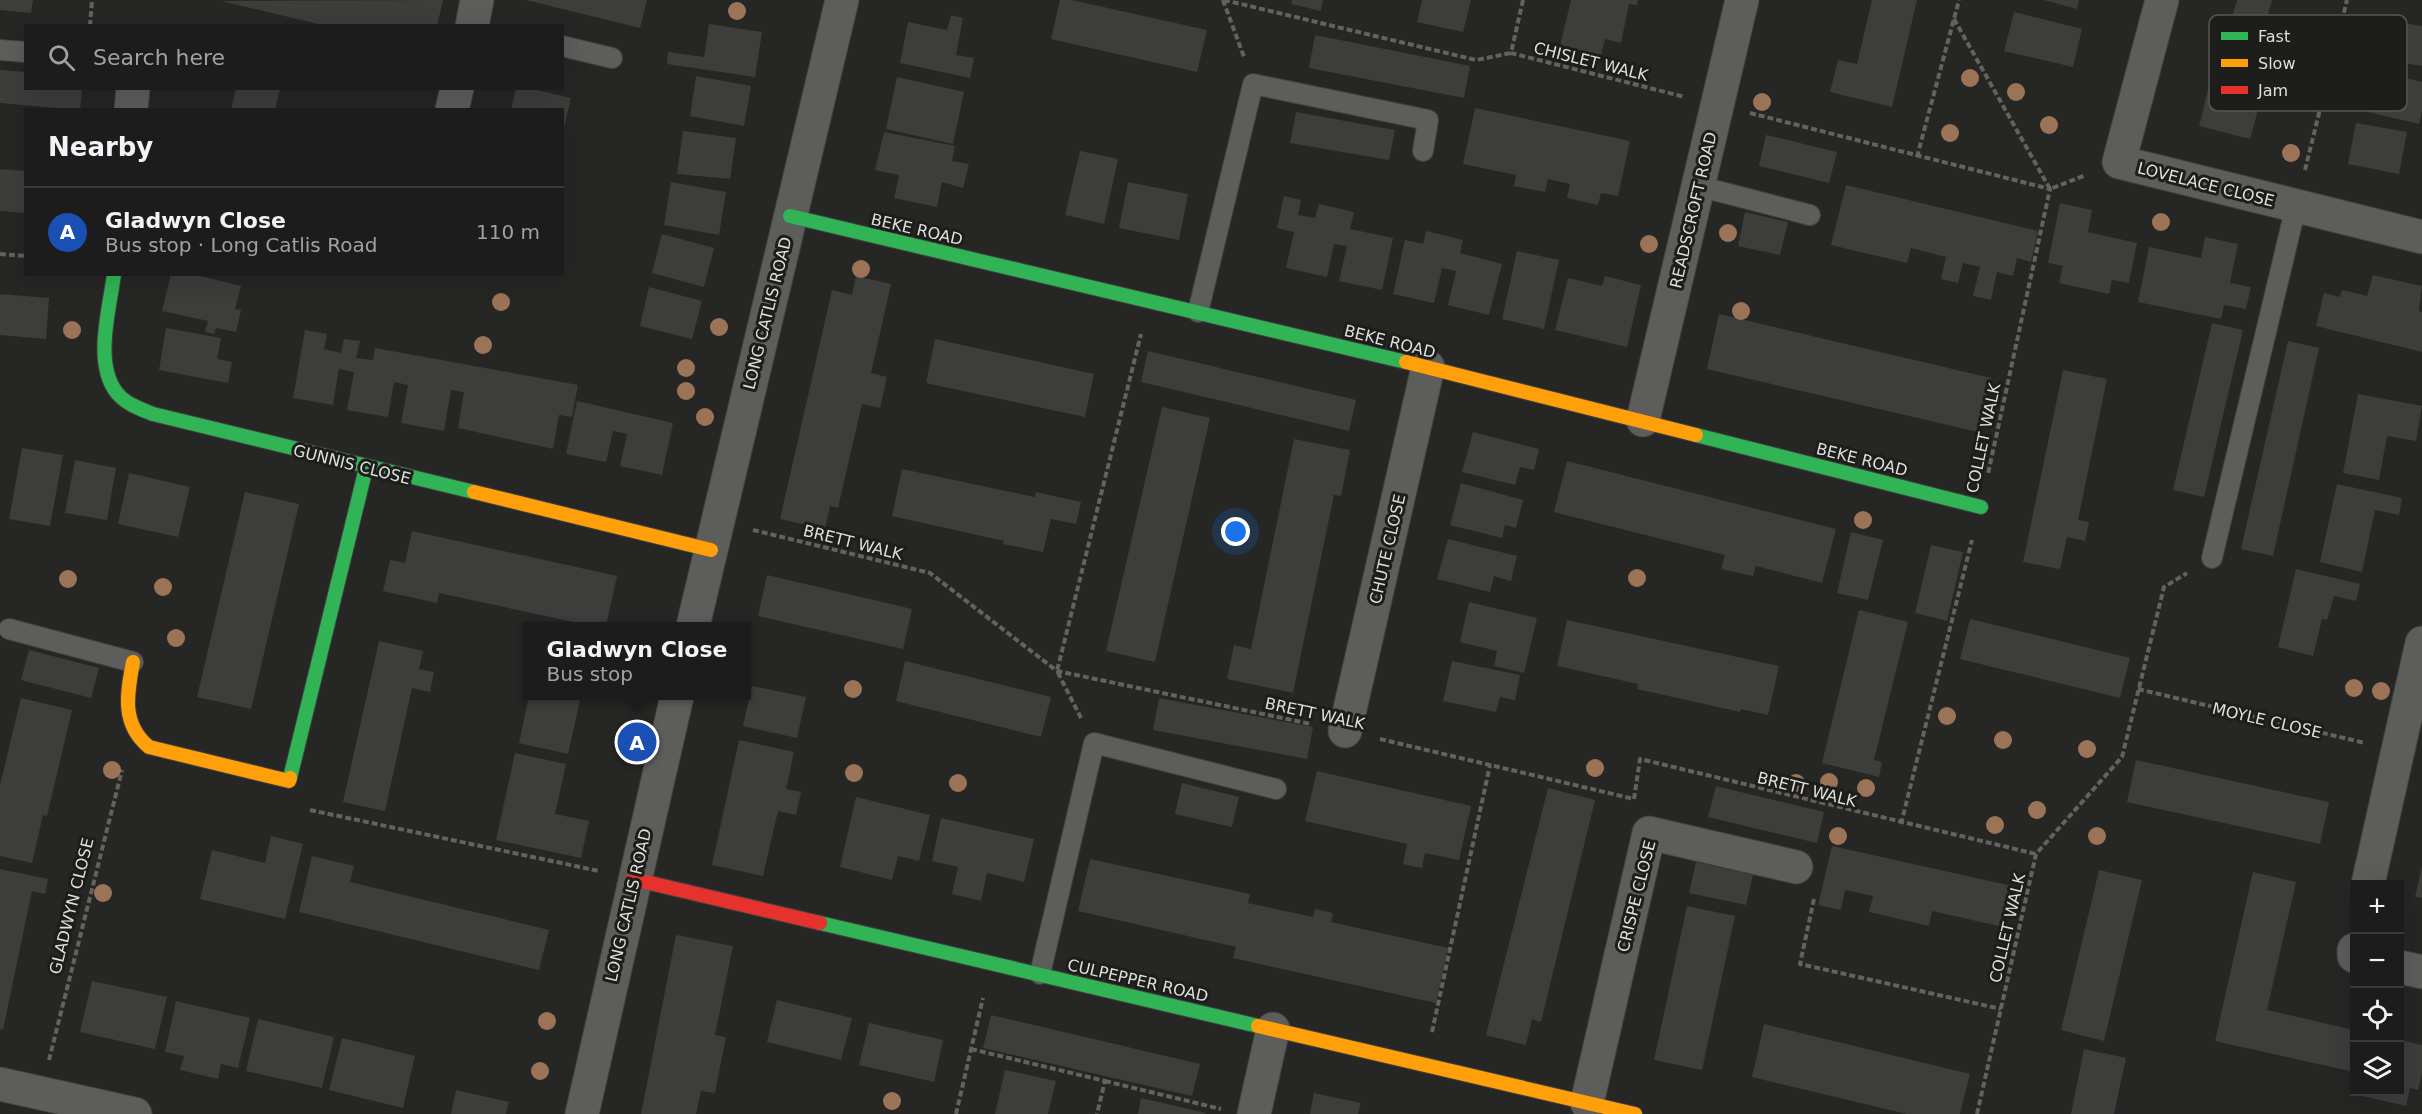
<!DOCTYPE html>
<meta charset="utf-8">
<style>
body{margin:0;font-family:"DejaVu Sans",sans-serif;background:#252525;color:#f1f3f6}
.controls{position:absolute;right:18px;bottom:18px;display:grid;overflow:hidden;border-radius:0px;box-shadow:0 6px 24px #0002}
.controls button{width:54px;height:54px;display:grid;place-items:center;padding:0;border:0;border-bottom:2px solid #3a3a3b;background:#1c1c1c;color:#f1f3f6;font:30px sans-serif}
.you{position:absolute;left:1236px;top:532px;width:21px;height:21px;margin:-15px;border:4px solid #fff;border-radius:50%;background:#1a73e8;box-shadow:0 0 0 9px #1a73e833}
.badge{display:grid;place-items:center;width:39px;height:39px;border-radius:50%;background:#9e9e9d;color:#fff;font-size:20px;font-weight:700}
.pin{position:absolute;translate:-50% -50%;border:3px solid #fff;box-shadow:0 2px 6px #0006}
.popup{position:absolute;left:523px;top:622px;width:228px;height:78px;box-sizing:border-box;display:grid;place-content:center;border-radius:0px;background:#1c1c1c;filter:drop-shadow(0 2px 4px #0005);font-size:20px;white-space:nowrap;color:#a0a1a3}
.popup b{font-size:22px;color:#f1f3f6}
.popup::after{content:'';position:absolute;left:50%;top:100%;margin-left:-12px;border:12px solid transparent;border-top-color:#1c1c1c}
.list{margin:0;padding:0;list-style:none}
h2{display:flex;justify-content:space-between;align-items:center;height:78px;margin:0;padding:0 24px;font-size:26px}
h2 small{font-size:20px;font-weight:400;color:#a0a1a3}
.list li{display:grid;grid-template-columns:39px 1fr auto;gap:18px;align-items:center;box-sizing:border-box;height:90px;padding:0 24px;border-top:2px solid #3a3a3b}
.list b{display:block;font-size:22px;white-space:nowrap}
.list p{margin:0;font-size:20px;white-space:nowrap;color:#a0a1a3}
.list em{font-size:20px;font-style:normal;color:#a0a1a3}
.icon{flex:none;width:33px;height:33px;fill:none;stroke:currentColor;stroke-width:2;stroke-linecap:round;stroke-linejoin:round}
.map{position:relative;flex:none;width:2422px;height:1114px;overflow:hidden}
.search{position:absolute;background:#1c1c1c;box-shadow:0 6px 24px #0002;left:24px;top:24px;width:540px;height:66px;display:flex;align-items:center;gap:15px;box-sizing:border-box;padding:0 21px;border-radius:0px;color:#a0a1a3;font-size:22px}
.panel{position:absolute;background:#1c1c1c;box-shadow:0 6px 24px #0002;left:24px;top:108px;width:540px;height:168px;border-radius:0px}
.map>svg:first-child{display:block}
.building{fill:#3d3d3c}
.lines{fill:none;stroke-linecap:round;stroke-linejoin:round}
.lane-casing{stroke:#41413f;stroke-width:22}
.street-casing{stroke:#41413f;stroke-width:35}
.fast-casing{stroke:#41413f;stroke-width:16}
.slow-casing{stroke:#41413f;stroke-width:16}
.jam-casing{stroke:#41413f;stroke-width:16}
.path{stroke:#626260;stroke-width:4;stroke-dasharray:6 3;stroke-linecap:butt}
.lane{stroke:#5d5d5c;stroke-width:20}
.street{stroke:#5d5d5c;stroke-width:33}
.fast{stroke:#30b455;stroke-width:14}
.slow{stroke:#ff9f0a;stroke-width:14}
.jam{stroke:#e5322d;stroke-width:14}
.tree{fill:#9b7458}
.labels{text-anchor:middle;stroke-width:6;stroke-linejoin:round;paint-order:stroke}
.street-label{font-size:16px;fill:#dfdfdd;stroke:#1d1e1b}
.key{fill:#1d1e1b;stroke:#575855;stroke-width:1.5}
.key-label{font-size:16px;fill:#dfdfdd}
</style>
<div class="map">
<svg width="2422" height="1114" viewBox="0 0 2422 1114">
<rect width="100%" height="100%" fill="#262625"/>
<path class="building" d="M0 0H33L31 13 0 10Z
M443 0 437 26H327L221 1Z
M526 0H647L640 28Z
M1060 0H1072L1207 30 1197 72 1051 39Z
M1292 0H1323L1321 11 1291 4Z
M1422 0H1471L1463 32 1417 22Z
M1571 0H1638L1637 5 1629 4 1621 43 1605 39 1601 55 1560 46Z
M1872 0H1917L1892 107 1830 92 1838 60 1857 64Z
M2044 0H2079L2077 9Z
M2237 0H2272L2265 26 2232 17Z
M2014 12 2082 29 2073 67 2004 51Z
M951 15 963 18 956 55 974 58 970 78 900 63 908 22 947 30Z
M2381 20 2422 26V66L2375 59Z
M709 24 762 32 755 77 667 64 668 52 704 57Z
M2232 25 2283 39 2272 81 2222 68Z
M1315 35 1470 66 1464 98 1309 68Z
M0 70 26 72V88H82L80 110 0 103Z
M2378 71 2422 82V111L2419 124 2368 112Z
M696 76 751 86 744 126 690 116Z
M897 77 964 92 953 144 886 129Z
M2209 86 2261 99 2250 139 2199 126Z
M236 88H280L275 110H231Z
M516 88H529L571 98 563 132 562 110H511Z
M1475 108 1630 141 1618 196 1601 193 1598 205 1567 198 1570 184 1548 179 1545 192 1514 186 1516 175 1463 164Z
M1296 112 1395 130 1389 160 1290 143Z
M2356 123 2407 132 2399 174 2348 164Z
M683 131 736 138 730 179 677 174Z
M884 132 955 146 952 161 969 164 963 188 942 182 937 207 894 198 899 175 875 170Z
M1766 135 1837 152 1829 183 1759 166Z
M1080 151 1118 159 1104 224 1065 215Z
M0 169 26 171V213L0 211Z
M671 182 726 192 719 235 664 225Z
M1128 182 1188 194 1179 240 1119 228Z
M1846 185 2038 231 2031 262 2017 258 2013 276 1997 272 1991 300 1973 296 1980 267 1963 263 1958 283 1941 279 1946 257 1911 248 1907 263 1831 245Z
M1284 196 1301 200 1298 215 1315 218 1319 204 1354 212 1350 229 1393 238 1382 290 1339 281 1347 246 1334 244 1327 277 1286 268 1294 232 1277 228Z
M2060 203 2092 210 2088 232 2137 243 2129 283 2112 280 2109 294 2059 283 2063 266 2048 263Z
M1745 212 1788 222 1780 255 1738 246Z
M1426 231 1463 240 1460 253 1502 264 1489 315 1448 305 1456 271 1442 268 1434 303 1393 294 1405 240 1423 244Z
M662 234 714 248 704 287 652 273Z
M2205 237 2238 244 2230 283 2251 287 2246 309 2224 305 2221 319 2138 302 2149 247 2201 258Z
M1517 251 1559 260 1544 329 1502 319Z
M171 274H193L241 286 235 309 241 310 236 332 216 328 214 334 205 332 208 321 162 311Z
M2373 275 2422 286 2419 311 2422 312V352L2316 326 2324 293 2340 297 2342 290 2367 296Z
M856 276 891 284 871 373 887 377 880 408 862 404 838 508 830 506 825 529 780 519 832 290 852 295Z
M1605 276 1641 285 1627 347 1555 330 1568 278 1602 286Z
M649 287 702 301 692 339 640 326Z
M0 294 49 298 46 339 0 335Z
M1719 314 1991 378 1978 432 1707 369Z
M2212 323 2243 330 2204 497 2173 490Z
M166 328 221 338 217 359 232 362 228 383 159 370Z
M305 330 327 334 324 349 341 353 344 339 360 341 356 358 373 360 375 348 578 385 572 417 559 415 553 449 458 428 464 392 451 390 444 431 401 423 408 385 394 382 388 417 347 410 354 372 339 369 333 405 293 398Z
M935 339 1094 374 1085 417 926 383Z
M2288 341 2319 348 2273 556 2241 549Z
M1148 351 1356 400 1349 431 1141 382Z
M2063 370 2107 379 2078 520 2089 522 2085 541 2067 537 2060 569 2023 562Z
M2358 394 2422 406 2416 441 2387 436 2379 480 2343 473Z
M577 401 673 423 662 475 620 466 627 434 613 431 606 462 566 454Z
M1162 407 1210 418 1155 662 1106 651Z
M1473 432 1539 449 1534 470 1520 467 1515 485 1462 472Z
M1294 439 1350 450 1341 496 1334 495 1293 693 1227 679 1234 645 1251 649Z
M22 448 63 455 50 526 9 519Z
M75 460 116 468 107 520 65 513Z
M1567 461 1836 529 1822 583 1756 566 1753 576 1721 569 1725 555 1554 512Z
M902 469 1035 497 1036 492 1081 502 1076 524 1051 519 1043 552 1003 544 1004 541 892 516Z
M129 473 190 487 178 537 118 524Z
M1461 483 1523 500 1516 528 1505 525 1502 538 1450 525Z
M2337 484 2402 498 2399 515 2375 510 2362 572 2320 562Z
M245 492 299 504 251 709 197 697Z
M412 531 617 576 606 626H592L439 593 437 603 383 591 390 560 405 563Z
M1851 532 1883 540 1868 600 1837 593Z
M1448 539 1517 556 1511 581 1494 576 1490 592 1437 579Z
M1931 545 1963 552 1947 621 1915 613Z
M2296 569 2360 584 2356 601 2334 596 2327 620 2322 619 2313 656 2278 647Z
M767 575 912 609 903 649 758 616Z
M1469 602 1537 618 1524 673 1494 666 1497 651 1460 642Z
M1859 610 1908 622 1874 760 1882 762 1879 777 1822 763Z
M1970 619 2130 658 2120 698 1960 659Z
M1567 620 1779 666 1768 715 1741 709 1740 712 1637 689 1638 684 1557 666Z
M379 641 423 651 419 669 434 672 430 692 412 688 385 811 343 802Z
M29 650 99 668 91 698 21 680Z
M905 661 1051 697 1041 737 896 701Z
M1452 661 1520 675 1515 700 1500 697 1496 712 1443 701Z
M752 686 806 697 797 738 743 726Z
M529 696H581L568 754 519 743Z
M21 698 72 710 47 816 43 815 32 863 0 856V785Z
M1159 698 1313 727 1307 759 1153 730Z
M739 740 794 752 786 789 801 792 796 815 778 811 763 876 712 865Z
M515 753 566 764 555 814 589 821 581 858 496 840Z
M2136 760 2329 802 2320 844 2127 802Z
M1317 771 1471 806 1459 860 1425 853 1422 868 1403 864 1407 844 1305 821Z
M1182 783 1239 797 1232 827 1175 814Z
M1716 786 1824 812 1817 843 1708 817Z
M1548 788 1595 800 1541 1022 1532 1019 1526 1045 1486 1035Z
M856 797 930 815 919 861 898 856 892 880 840 867Z
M941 818 1034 839 1024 882 987 873 981 901 952 894 958 867 932 861Z
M271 836 303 844 285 919 200 899 212 850 265 863Z
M1832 846 2012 886 2003 927 1932 911 1929 926 1869 912 1873 896 1845 890 1841 910 1818 905Z
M312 856 354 866 350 882 549 930 539 970 299 912Z
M1090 859 1250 894 1248 903 1313 917 1315 909 1333 913 1331 922 1448 948 1436 1003 1233 958 1236 947 1078 911Z
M1696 862 1753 875 1746 905 1689 893Z
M2422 866V898L2415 897Z
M0 869 48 879 45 894 32 891 3 1030 0 1029Z
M2099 870 2142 880 2104 1041 2061 1030Z
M2253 872 2296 882 2267 1010 2354 1030V1072L2215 1041Z
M1687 906 1735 916 1702 1070 1654 1060Z
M676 935 733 946 715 1035 726 1037 715 1093 701 1091 696 1114H641Z
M92 981 167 997 155 1049 80 1032Z
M777 1000 852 1018 841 1060 767 1042Z
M176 1001 250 1018 238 1068 221 1064 218 1079 180 1070 184 1056 165 1052Z
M991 1015 1200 1064 1192 1096 983 1048Z
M258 1019 334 1037 322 1088 246 1071Z
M869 1023 943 1040 934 1082 859 1065Z
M1764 1024 1970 1074 1960 1114H1907L1752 1077Z
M342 1038 415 1056 403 1108 329 1090Z
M2400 1040 2422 1045V1074L2418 1090 2410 1088 2406 1106 2358 1095V1092H2400Z
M2084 1049 2126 1058 2114 1114H2071Z
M1005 1070 1056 1081 1048 1114H995Z
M456 1090 509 1102 506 1114H451Z
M1314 1093 1361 1103 1358 1114H1310Z
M1141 1098 1206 1113 1205 1114H1138Z"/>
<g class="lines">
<g class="lane-casing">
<path id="lane" d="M562 46 612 58
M0 50 26 52
M1698 186 1810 215
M1198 312 1253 84 1428 120 1423 151
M2212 558 2296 206
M9 629 133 662
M1040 974 1094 743 1276 789"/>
</g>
<g class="street-casing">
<path id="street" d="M2162 0 2119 162 2422 237
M472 26 477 0
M131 110 133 88
M452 110 457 88
M1643 420 1742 0
M693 626 842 0
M1345 731 1428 367
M2368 884 2422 643
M2354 950V956
M2400 967 2422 972
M0 1084 135 1114
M1587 1103 1649 833 1796 867
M582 1114 677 696
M1254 1114 1273 1029"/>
</g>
<g class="fast-casing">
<path id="fast" d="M790 216 1406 362
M114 274C110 308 93 363 117 393 126 404 140 409 153 414L474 492
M1696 435 1981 507
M290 778 366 468
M820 923 1258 1026"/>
</g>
<g class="slow-casing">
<path id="slow" d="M1406 362 1696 435
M474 492 711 550
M133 662C127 694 121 724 149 747L289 781 290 778
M1258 1026 1635 1114"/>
</g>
<g class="jam-casing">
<path id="jam" d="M633 879 820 923"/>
</g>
<path class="path" d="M1223 0 1244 57
M1224 0 1476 60 1511 53
M1523 0 1511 53 1685 97
M1954 19 2050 189 2086 175
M90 26 92 0
M1750 113 2050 189 1988 474
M1917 157 1959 0
M2305 170 2347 0
M0 254 26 256
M753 530 930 573 1057 671 1311 724
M2138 689 2365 743
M1081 718 1057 671 1141 334
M1380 739 1634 799 1640 759 2036 854
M310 810 599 871
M1901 824 1972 540
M1814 899 1800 964 2001 1009
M1432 1032 1490 765
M971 1049 1105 1081 1097 1114
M49 1060 122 770
M1105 1081 1221 1109
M956 1114 983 998
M1977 1114 2036 854 2122 757 2164 587 2187 573"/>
<use href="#lane" class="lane"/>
<use href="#street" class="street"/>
<use href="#fast" class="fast"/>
<use href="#slow" class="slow"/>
<use href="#jam" class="jam"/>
</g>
<g class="tree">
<circle cx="737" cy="11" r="9"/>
<circle cx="2323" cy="77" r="9"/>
<circle cx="1970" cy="78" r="9"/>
<circle cx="2016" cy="92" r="9"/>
<circle cx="1762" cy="102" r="9"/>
<circle cx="2049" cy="125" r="9"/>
<circle cx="1950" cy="133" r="9"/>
<circle cx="2291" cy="153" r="9"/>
<circle cx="2161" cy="222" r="9"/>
<circle cx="1728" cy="233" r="9"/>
<circle cx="1649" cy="244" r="9"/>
<circle cx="861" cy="269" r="9"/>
<circle cx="501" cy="302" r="9"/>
<circle cx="1741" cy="311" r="9"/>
<circle cx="719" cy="327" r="9"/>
<circle cx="72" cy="330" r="9"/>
<circle cx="483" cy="345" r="9"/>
<circle cx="686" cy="368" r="9"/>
<circle cx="686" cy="391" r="9"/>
<circle cx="705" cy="417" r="9"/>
<circle cx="1863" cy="520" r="9"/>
<circle cx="1637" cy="578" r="9"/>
<circle cx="68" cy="579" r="9"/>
<circle cx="163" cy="587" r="9"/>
<circle cx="176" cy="638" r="9"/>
<circle cx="2354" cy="688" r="9"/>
<circle cx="853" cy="689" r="9"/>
<circle cx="2381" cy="691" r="9"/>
<circle cx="1947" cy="716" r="9"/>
<circle cx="2003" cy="740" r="9"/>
<circle cx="2087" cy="749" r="9"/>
<circle cx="1595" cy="768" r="9"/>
<circle cx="112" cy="770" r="9"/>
<circle cx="854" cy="773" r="9"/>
<circle cx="1829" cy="782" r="9"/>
<circle cx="958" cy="783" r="9"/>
<circle cx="1796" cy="783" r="9"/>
<circle cx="1866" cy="788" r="9"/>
<circle cx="2037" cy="810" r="9"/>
<circle cx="1995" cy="825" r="9"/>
<circle cx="1838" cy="836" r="9"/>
<circle cx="2097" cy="836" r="9"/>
<circle cx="103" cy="893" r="9"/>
<circle cx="547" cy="1021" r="9"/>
<circle cx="540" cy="1071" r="9"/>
<circle cx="892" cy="1101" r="9"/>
</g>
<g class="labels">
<g class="street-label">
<text transform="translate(1591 61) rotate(14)" y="6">CHISLET WALK</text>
<text transform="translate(2206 184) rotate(14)" y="6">LOVELACE CLOSE</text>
<text transform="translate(1693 210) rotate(-77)" y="6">READSCROFT ROAD</text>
<text transform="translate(917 229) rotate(13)" y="6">BEKE ROAD</text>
<text transform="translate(767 313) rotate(-76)" y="6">LONG CATLIS ROAD</text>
<text transform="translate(1390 341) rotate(14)" y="6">BEKE ROAD</text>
<text transform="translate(1983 438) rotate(-78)" y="6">COLLET WALK</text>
<text transform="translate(1862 459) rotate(14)" y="6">BEKE ROAD</text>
<text transform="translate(352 464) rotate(14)" y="6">GUNNIS CLOSE</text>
<text transform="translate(853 542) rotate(14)" y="6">BRETT WALK</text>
<text transform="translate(1387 549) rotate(-77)" y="6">CHUTE CLOSE</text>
<text transform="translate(1315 713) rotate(12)" y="6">BRETT WALK</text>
<text transform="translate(2267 720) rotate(13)" y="6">MOYLE CLOSE</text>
<text transform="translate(1807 789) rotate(14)" y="6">BRETT WALK</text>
<text transform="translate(1636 896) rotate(-76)" y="6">CRISPE CLOSE</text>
<text transform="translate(628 905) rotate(-77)" y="6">LONG CATLIS ROAD</text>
<text transform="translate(71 906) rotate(-76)" y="6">GLADWYN CLOSE</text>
<text transform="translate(2007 928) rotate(-77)" y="6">COLLET WALK</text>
<text transform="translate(1138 980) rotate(13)" y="6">CULPEPPER ROAD</text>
</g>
</g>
<rect x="2209" y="15" width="198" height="96" rx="9" class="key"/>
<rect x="2221" y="32" width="27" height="8" fill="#30b455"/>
<rect x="2221" y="59" width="27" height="8" fill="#ff9f0a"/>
<rect x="2221" y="86" width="27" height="8" fill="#e5322d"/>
<g class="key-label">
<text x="2258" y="42">Fast</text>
<text x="2258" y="69">Slow</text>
<text x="2258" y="96">Jam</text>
</g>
</svg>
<div class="controls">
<button>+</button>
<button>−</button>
<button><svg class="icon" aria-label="locate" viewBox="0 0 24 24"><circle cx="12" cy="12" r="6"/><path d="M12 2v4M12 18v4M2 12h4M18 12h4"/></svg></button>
<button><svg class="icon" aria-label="layers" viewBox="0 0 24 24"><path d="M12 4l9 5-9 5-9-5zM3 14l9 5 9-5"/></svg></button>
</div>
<div class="you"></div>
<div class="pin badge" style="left:637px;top:742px;background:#1a4fb4">A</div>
<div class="popup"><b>Gladwyn Close</b>Bus stop</div>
<div class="search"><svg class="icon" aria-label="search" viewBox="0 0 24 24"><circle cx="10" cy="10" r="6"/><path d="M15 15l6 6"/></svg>Search here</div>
<section class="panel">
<h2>Nearby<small></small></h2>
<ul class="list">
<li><span class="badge" style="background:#1a4fb4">A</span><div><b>Gladwyn Close</b><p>Bus stop · Long Catlis Road</p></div><em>110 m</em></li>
</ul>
</section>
</div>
